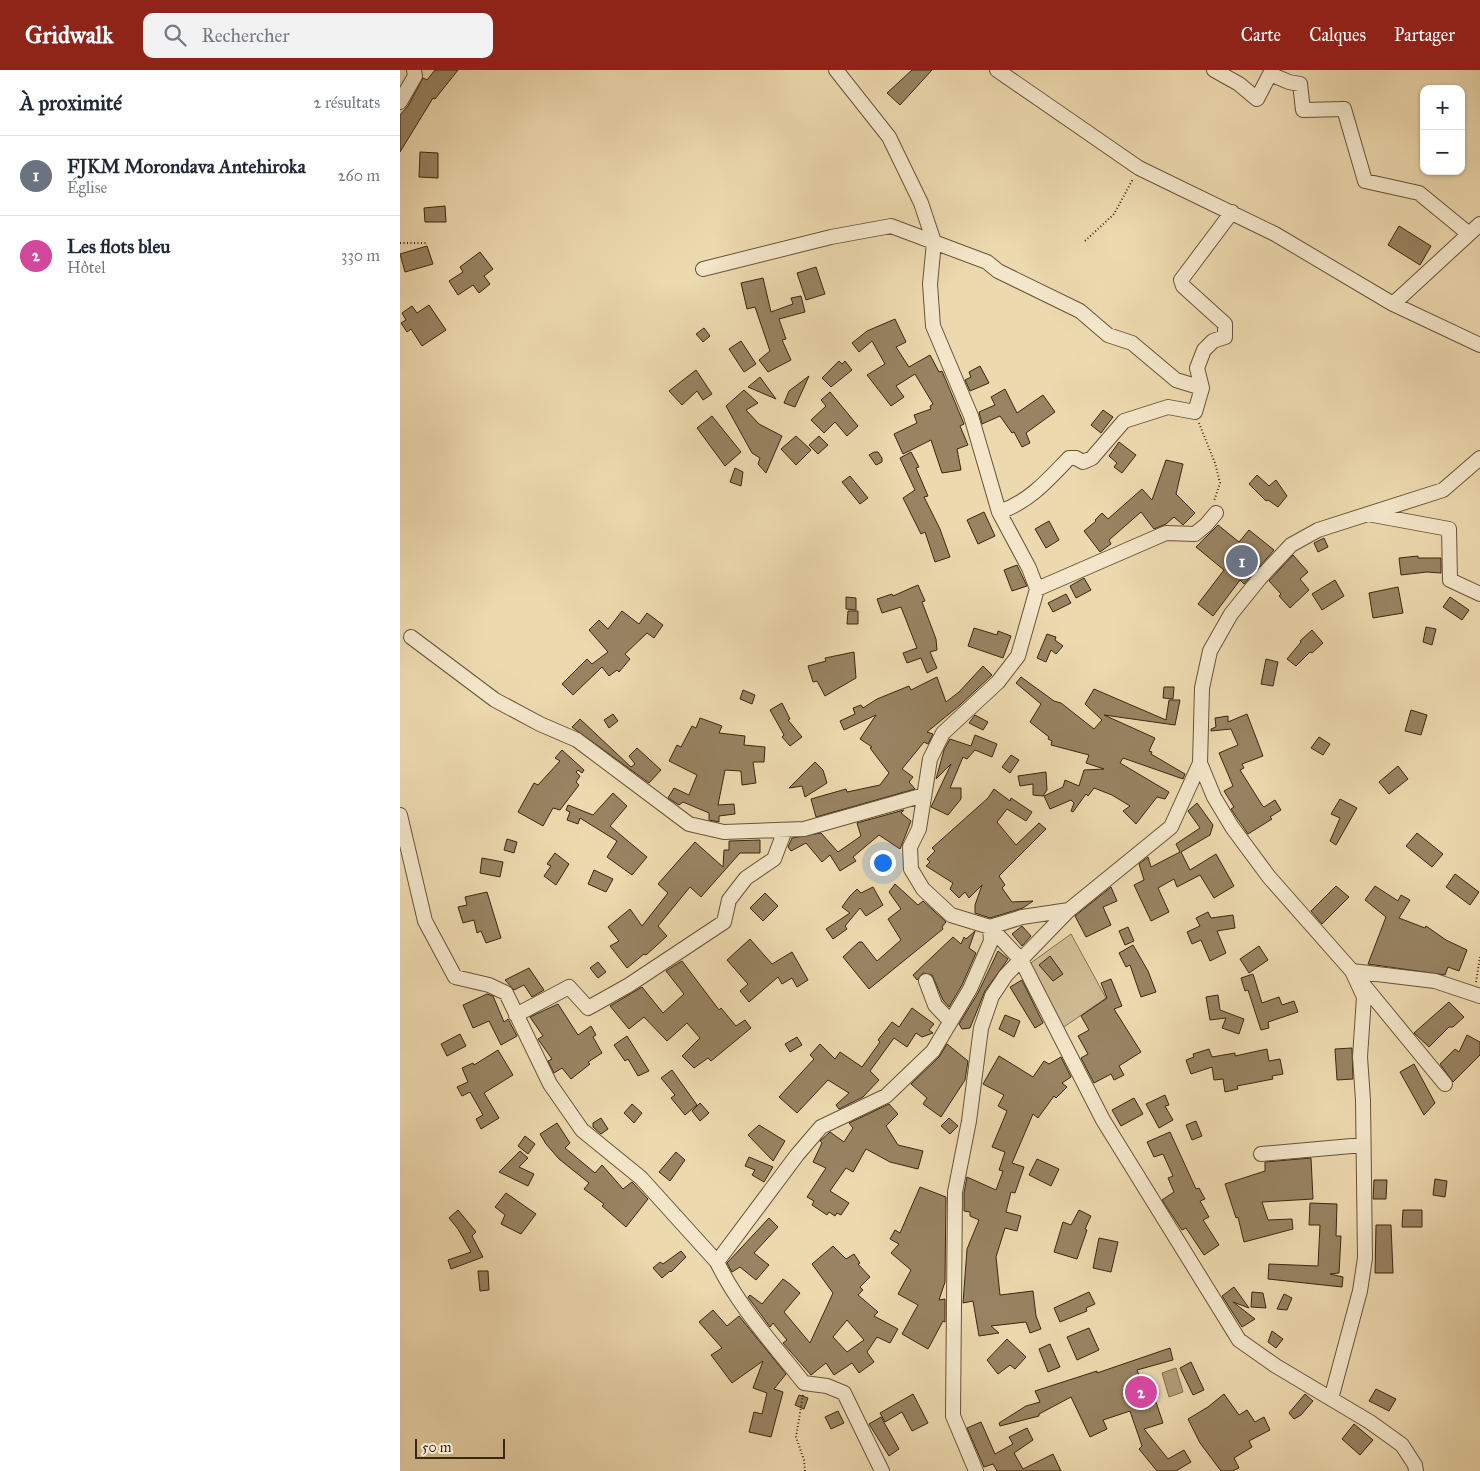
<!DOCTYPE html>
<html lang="fr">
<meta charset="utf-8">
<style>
body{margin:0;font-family:"IM FELL Great Primer",serif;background:#f2f2f3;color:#1f2937}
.controls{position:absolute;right:15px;top:15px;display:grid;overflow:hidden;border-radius:10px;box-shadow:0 1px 4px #0004}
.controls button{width:45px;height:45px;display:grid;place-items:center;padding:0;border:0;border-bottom:1px solid #e0e1e3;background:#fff;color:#1f2937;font:25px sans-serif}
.scale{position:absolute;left:15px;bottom:12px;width:90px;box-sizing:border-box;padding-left:5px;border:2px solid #3b260f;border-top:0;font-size:14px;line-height:18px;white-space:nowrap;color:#3b260f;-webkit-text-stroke:4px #f3e6ca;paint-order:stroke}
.you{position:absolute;left:482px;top:792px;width:18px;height:18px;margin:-12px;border:4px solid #fff;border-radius:50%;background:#1a73e8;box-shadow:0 0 0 8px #1a73e833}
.badge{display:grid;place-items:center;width:32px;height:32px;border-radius:50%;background:#8f2418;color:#fff;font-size:16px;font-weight:700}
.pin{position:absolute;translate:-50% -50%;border:2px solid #fff;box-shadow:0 1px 5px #0006}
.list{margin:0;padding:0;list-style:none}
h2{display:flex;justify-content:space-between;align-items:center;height:65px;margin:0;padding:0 20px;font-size:21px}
h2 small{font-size:16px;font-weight:400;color:#747a83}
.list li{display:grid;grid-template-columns:32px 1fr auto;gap:15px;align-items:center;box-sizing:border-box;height:80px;padding:0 20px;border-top:1px solid #e0e1e3}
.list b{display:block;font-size:19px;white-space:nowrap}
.list p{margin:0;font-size:16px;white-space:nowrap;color:#747a83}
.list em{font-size:16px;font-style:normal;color:#747a83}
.icon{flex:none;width:28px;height:28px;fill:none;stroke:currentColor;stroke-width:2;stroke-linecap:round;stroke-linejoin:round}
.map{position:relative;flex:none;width:1080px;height:1401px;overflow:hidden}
header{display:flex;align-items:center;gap:30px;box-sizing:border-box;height:70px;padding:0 25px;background:#8f2418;color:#fff}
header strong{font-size:24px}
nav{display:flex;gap:28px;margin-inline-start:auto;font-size:18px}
.search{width:350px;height:45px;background:#f2f2f3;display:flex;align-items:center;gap:12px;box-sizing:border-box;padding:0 18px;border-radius:10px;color:#747a83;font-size:19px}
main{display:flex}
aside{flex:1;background:#fff}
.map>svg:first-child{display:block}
.green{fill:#cfbb93;stroke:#857051}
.water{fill:#b09c78;stroke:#816d4e}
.building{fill:#988362;stroke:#3b260f;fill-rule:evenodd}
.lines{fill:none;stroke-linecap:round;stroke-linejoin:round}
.minor-casing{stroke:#685337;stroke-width:16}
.path{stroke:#3b260f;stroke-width:2;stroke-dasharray:1 2.5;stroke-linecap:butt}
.minor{stroke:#f3e6ca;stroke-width:14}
</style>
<header>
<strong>Gridwalk</strong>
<div class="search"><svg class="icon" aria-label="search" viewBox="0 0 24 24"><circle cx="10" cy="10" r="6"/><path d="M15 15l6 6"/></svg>Rechercher</div>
<nav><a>Carte</a><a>Calques</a><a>Partager</a></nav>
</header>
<main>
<aside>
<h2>À proximité<small>2 résultats</small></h2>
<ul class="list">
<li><span class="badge" style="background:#6b7280">1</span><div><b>FJKM Morondava Antehiroka</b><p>Église</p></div><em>260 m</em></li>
<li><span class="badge" style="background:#d1479c">2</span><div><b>Les flots bleu</b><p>Hôtel</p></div><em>330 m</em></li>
</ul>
</aside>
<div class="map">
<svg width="1080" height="1401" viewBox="0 0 1080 1401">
<rect width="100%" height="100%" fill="#edd9ae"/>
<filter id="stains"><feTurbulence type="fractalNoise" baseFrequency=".004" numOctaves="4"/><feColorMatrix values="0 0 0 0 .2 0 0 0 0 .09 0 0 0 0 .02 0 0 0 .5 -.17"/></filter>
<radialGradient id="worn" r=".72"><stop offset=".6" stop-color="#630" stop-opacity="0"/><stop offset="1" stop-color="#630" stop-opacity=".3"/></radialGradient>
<path class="green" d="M671 864 706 928 661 959 628 895Z"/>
<path class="water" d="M776 1298 783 1322 769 1327 762 1303Z"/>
<path class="building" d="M35 0H58L35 29 33 28 0 82V45L8 36 23 8 27 10Z
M512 0H532L500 35 487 23Z
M20 82 38 83V108L19 107Z
M45 136 46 152H25L24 138Z
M999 156 1031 176 1020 195 988 175Z
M27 176 33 194 5 202 0 184Z
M80 182 93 199 84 206 90 214 79 223 73 215 58 225 49 211 63 202 60 197Z
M416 197 425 224 406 230 397 203Z
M363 208 371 242 393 234 391 228 401 226 405 242 379 249 386 269 382 270 391 290 368 302 359 290 370 281 355 237 347 239 341 213Z
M29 235 46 260 22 276 11 259 7 262 1 253 6 250 2 243 12 236 17 243Z
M495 249 506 272 496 277 509 297 530 285 539 302 542 301 564 354 560 356 568 375 557 379 561 400 542 403 531 370 503 384 494 364 517 353 514 345 531 339 530 336 533 334 515 304 496 316 504 327 491 336 467 305 485 294 472 271 459 282 452 273 467 261Z
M304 258 310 266 303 272 296 264Z
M341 271 356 294 344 302 329 279Z
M439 291 442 294 445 291 452 300 431 317 422 308Z
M580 296 589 313 570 321 565 310 571 307 569 302Z
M296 300 312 324 303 330 297 321 282 335 269 321Z
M409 306 395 337 384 333 389 321Z
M360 307 376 329 348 317Z
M605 319 617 343 643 325 655 342 626 363 630 373 622 377 614 362 612 363 600 346 582 354 579 342 595 335 591 327Z
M344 320 358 333 346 340 359 354 382 366 366 403 358 394 360 388 352 383 326 336Z
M430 322 458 356 447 366 435 352 424 363 411 350 426 336 421 330Z
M703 340 713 347 701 363 691 355Z
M312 346 341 382 325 396 297 358Z
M396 366 411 380 396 395 381 379Z
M419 366 428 375 418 384 409 375Z
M719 372 736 385 722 403 714 397 717 393 709 386Z
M474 382H478L482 388V392L476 395 469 385Z
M511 382 519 397 516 398 528 426 524 427 540 459 550 487 535 492 525 462 521 464 503 428 515 420 500 388Z
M766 390 783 394 776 424 795 443 783 455 774 447 766 454 754 459 741 442 709 470 711 474 700 482 684 461 696 451 695 450 702 443 708 449 742 419 752 430Z
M335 398 343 402 341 416 330 412Z
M857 405 869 416 876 410 887 426 878 437 868 430 866 431 849 414Z
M450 406 468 428 460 434 442 412Z
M584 442 595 466 578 474 567 450Z
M649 451 659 470 646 478 635 459Z
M818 455 839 472 849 460 874 480 844 514 840 510 813 546 798 534 824 500 796 477Z
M924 468 928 477 918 482 914 473Z
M893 485 908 502 900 509 909 520 890 538 879 526 881 524 869 511Z
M1018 486V488H1041V503L1027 502 1001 505 999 488Z
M617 495 627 516 612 521 604 500Z
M684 508 691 520 676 528 670 516Z
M935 510 944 526 922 540 912 524Z
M518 515 525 531 522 532 536 569 537 580 530 582 537 598 527 603 521 588 507 593 503 583 517 578 501 537 482 543 477 529 492 524 493 526Z
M998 517 1003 543 973 548 969 523Z
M666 524 671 533 653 542 648 533Z
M446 527 456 528V540L446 539Z
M1050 527 1069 540 1062 550 1043 537Z
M222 541 239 554 247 543 263 555 254 568 247 563 225 584 230 589 219 602 217 600 209 606 202 597 173 625 162 614 187 589 192 594 208 582 189 560 199 550 208 559Z
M448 541H458V554H447Z
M1026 557 1036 559 1032 575 1023 572Z
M574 558 597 565 598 561 611 566 603 588 568 576Z
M912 560 923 573 912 583 910 582 896 596 887 589 901 572 900 571Z
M647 564 656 567 655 570 663 576 656 584 651 580 646 592 637 588Z
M454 582 456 608 425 626 417 611 413 612 408 596 426 591 425 588Z
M866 589 878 592 873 616 861 614Z
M583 596 592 605 560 635 527 662 533 664 528 674 524 672 502 699 513 707 509 712 515 719 416 747 411 729 446 719 447 722 480 715 489 703 470 678 472 677 460 669 476 645 444 660 440 651 455 644 453 638 461 635 463 638 477 629 509 616 511 620 537 607 546 632 559 622Z
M621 607 654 631 661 633 694 659 702 650 685 634 694 619 766 650 769 630H780L775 655 704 645 755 668 749 681 752 682 751 684 785 704 783 709 723 688 720 693 769 722 765 729 757 727 736 754 723 741 730 736 712 725 694 718 688 726 686 724 673 742 671 741 674 733 671 730 650 739 644 726 663 717 665 710 679 716 684 700 704 699 686 693 689 685 651 675 652 671 648 669 649 667 630 652 641 634 616 613Z
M764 617H774L773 629 763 628Z
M343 620 355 625 352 634 340 629Z
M382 633 390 649 388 650 402 667 390 676 382 667 384 665 370 640Z
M1011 640 1027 645 1021 665 1005 661Z
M213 644 218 651 209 658 204 650Z
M847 644 863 686 842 694 844 698 840 700 862 735 864 737 875 730 881 740 870 747 872 749 848 764 831 739 834 737 824 721 833 716 819 683 838 675 831 659 811 661V659L816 657 815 648 828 646V652Z
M575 645 588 652 583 660 569 653Z
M300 648 322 656 319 663 345 666 344 675 365 677 364 692H353L356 713 342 715 341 701 325 700 318 735 334 734 335 744 319 746V752L309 750V743L283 732 279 735 268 728 274 718 289 725 297 705 269 691 277 675 281 677 292 656 296 658Z
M180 649 231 697 235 694 229 686 237 678 261 700 249 713 172 657Z
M575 665 597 674 592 687 575 680 567 689 563 687 550 718H561V729L548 745 531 737 551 694 536 709 544 680 550 669 571 676Z
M919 667 930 674 923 685 911 678Z
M162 680 184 700 182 703 178 700 176 702 180 706 176 712 179 715 160 740 153 738 143 756 118 742 134 713 138 715 160 691 155 688Z
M611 685 619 690 610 703 602 697Z
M415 692 423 700 427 713 405 727 402 716 389 718Z
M998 696 1008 709 989 724 979 712Z
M646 702 647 720 643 726 633 725V714L620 716 618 706Z
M594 719 610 731 611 728 632 742 626 751 607 739 597 752 616 775 639 753 646 759 599 806 605 815 602 818 612 832 633 831 623 838 590 848 575 843V835L582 815 569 828 565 822 559 828 550 819 553 813 526 796 530 792 527 789 535 781 532 778 588 728Z
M213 723 227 736 210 756 247 787 232 805 207 787 217 771 180 748 178 754 167 750 170 742 166 740 168 735 193 745Z
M940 729 957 738 936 775 930 771 940 748 931 744Z
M797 733 813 755 810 765 781 782 790 800 816 784 834 816 814 828 800 805 777 817 774 809 758 818 769 842 751 851 734 815 744 810 739 794 748 787 751 797 780 782 776 774 800 758 788 741Z
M504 740 501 743 511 751 500 779 479 765 453 787 456 791 440 801 430 785 422 792 406 773 391 781 388 777 392 768 421 763 438 782 461 766 457 753Z
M1017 763 1043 784 1032 797 1006 776Z
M107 769 117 772 114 783 104 780Z
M360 770V783H340L301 827 290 817 258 856 267 866 246 885 244 884 227 898 210 876 219 871 208 857 230 839 242 856 268 823 258 814 295 772 323 797 324 780H329V771Z
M155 783 169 794 156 815 144 806 151 796 147 794Z
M82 788 103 792 100 807 80 803Z
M194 800 213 809 206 822 188 814Z
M1055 804 1079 822 1070 835 1046 817Z
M495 814 518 835 523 831 546 852 542 857 543 859 469 919 443 887 459 872H462L477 891 501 870 488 849 501 839 489 822Z
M936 816 949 827 922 854 911 841Z
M975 816 998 831 1001 825 1010 830 999 848 1025 858 1026 856 1046 870 1067 880 1059 901 1048 897 1045 905 968 894 986 847 965 830Z
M473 817 483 835 466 846 460 838 445 856 447 859 433 869 426 859 450 843 442 837 450 826 457 819 461 823Z
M711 817 717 831 703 837 711 855 686 867 675 846Z
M87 822 101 868 86 873 81 861 77 863 74 850 63 853 58 837 67 835 65 827Z
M365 823 378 836 363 851 350 838Z
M808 842 811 848 833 845 835 858 817 861 826 883 810 891 801 870 792 874 787 862 800 856 796 848Z
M622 856 631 866 622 876 612 864Z
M728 857 734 871 725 875 719 861Z
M575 861 569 878 576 883 562 915 549 937 543 930 532 905 523 903 517 910 513 905 553 867 561 874 564 867 566 869Z
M350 869 372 894 392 882 408 910 397 917 392 908 382 914 378 907 349 932 340 921 348 914 327 890Z
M733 875 748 901 756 922 741 927 730 895 726 897 719 883Z
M859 876 868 890 849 903 840 889Z
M598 881 608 889 585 921 570 958 562 959 559 954 578 923Z
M650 886 663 904 653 911 639 895Z
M282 891 319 940 321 938 336 956 345 950 351 958 311 991 308 988 294 998 282 986 300 968 287 953 267 971 244 947 229 959 210 936 242 917 263 943 284 924 266 901Z
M198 892 206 902 198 908 190 898Z
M129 898 144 920 132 927 124 915 114 920 105 910Z
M853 904 862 933 879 927 882 935 894 931 898 942 868 952 869 958 861 960 848 920 845 921 841 908Z
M711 909 722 936 714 939 741 982 719 996 724 1005 714 1010 711 1004 694 1013 681 988 688 984 678 966 689 960 681 946 707 928 701 913Z
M622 910 643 953 635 958 610 917Z
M87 924 93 926 104 952 108 949 117 966 101 975 89 951 73 958 63 935Z
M818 925 820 940 844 949 839 964 822 958 826 948 810 950 806 927Z
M1049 932 1064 947 1053 957H1049L1029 977 1014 963Z
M158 934 178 965 191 956 196 965 193 967 202 983 188 992 190 994 171 1009 162 998 154 1003 148 991 152 989 138 969 143 966 130 947Z
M512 938 534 954 529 960 533 963 522 967 516 963 507 977 494 968 470 1001 479 1010 463 1027 439 1039 436 1035 449 1023 428 1010 397 1043 379 1027 414 989 410 985 420 974 435 989 440 982 462 997 480 972 478 970 492 952 499 957Z
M605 945 620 951 614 967 599 959Z
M60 964 66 976 47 986 41 974Z
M1067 965 1080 972V985L1053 1012 1040 994 1055 979 1059 982Z
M227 966 249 1001 238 1006 228 989 225 991 214 975Z
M397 967 402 975 390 982 385 974Z
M547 974 568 991 565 1010 541 1047 523 1034 527 1028 511 1014 539 987Z
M952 978 953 1009 937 1010 935 979Z
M809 979 812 987 835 983V986L867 979 869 991 880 989 883 1004 872 1006 873 1009 837 1016 838 1019 825 1022 823 1009 814 1010 812 997 791 1004 786 990 794 987 793 984Z
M98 980 113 1005 84 1023 99 1048 81 1059 76 1049 83 1045 70 1022 62 1026 57 1017 68 1012 62 998 73 993 74 995Z
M599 986 633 1007 644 991 649 994 661 987 671 1007 662 1013 667 1017 656 1028 654 1026 638 1048 633 1044 612 1093 624 1097 615 1123 611 1122 606 1142 621 1146 617 1161 605 1158 596 1187 600 1225 633 1221 636 1246 641 1259 630 1263 626 1252 591 1256 599 1263 579 1266 573 1231 563 1233 567 1179 579 1150 570 1146V1142L564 1141V1123L567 1107 596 1120 603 1101 599 1100 605 1082 592 1077 607 1041 598 1036 604 1025 583 1014Z
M1014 994 1035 1033 1024 1045 1000 1002Z
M272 1000 297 1035 285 1045 271 1028 275 1025 261 1008Z
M765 1025 769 1035 765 1036 773 1050 759 1058 746 1034Z
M734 1028 743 1044 721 1056 712 1040Z
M300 1033 309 1043 300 1051 292 1041Z
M232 1034 242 1043 234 1053 224 1043Z
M489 1034 498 1044 486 1056 498 1075 523 1081 518 1099 490 1092 466 1079 453 1102 446 1098 430 1121 449 1133 441 1145 437 1143 435 1146 429 1142 427 1145 412 1135 414 1131 407 1127 426 1098 413 1092 422 1073 420 1071 430 1062 444 1072 453 1058 449 1053Z
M201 1048 208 1059 201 1064 193 1057V1053Z
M549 1048 558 1056 550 1064 541 1056Z
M796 1051 802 1066 792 1070 786 1055Z
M157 1053 170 1073 165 1078 195 1103 202 1095 223 1119 232 1112 248 1129 226 1157 202 1136 204 1134 184 1119 189 1113 159 1089 146 1074 140 1064Z
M359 1055 385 1071 373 1091 348 1065Z
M770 1062 796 1119 799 1118 805 1129 800 1131 809 1147 803 1150 819 1175 804 1185 786 1158 782 1160 762 1130 774 1122 768 1108 773 1106 763 1084 754 1087 747 1072Z
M125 1066 135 1074 128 1084 118 1076Z
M120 1081 128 1088 119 1097 134 1104 128 1116 99 1102Z
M276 1082 285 1090 270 1111 259 1102Z
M349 1087 373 1097 364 1112 352 1105 355 1100 345 1096Z
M911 1088 913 1129 862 1132 868 1150 892 1149 893 1159 844 1172 838 1147 836 1148 825 1114 865 1101V1092Z
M637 1089 659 1099 651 1116 629 1105Z
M1035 1109 1047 1111 1045 1127 1033 1125Z
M974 1110H987L986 1129H973Z
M520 1117 546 1127 545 1212 539 1230 545 1229V1252L543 1251 528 1279 502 1264 518 1235 498 1224 511 1200 491 1183 499 1174 490 1169 495 1160 500 1163Z
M106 1123 136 1144 121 1164 101 1154 105 1145 95 1137Z
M910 1133 937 1134 936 1166H941L939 1203 930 1204 943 1207 942 1217 868 1209 869 1194 918 1196 920 1155H909Z
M58 1140 76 1162 72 1166 83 1187 51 1199 48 1190 71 1182 58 1159 49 1148Z
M679 1140 691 1146 685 1159 687 1160 677 1189 654 1182 663 1152 671 1155Z
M1003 1140H1022V1157H1002Z
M369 1148 378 1157 354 1183 369 1195 356 1210 340 1197 332 1202 327 1193Z
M976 1155H991L993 1203H975Z
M699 1168 718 1172 711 1202 693 1198Z
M433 1176 446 1189 454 1184 460 1193 458 1194 470 1207 460 1217 463 1220 458 1225 478 1242 474 1246 498 1259 490 1273 477 1267 467 1282 474 1292 459 1303 452 1293 434 1305 426 1293 411 1305 383 1273 387 1270 373 1253 370 1257 348 1227 350 1225 362 1234 383 1209 390 1214 400 1223 384 1242 410 1273 433 1223 412 1194ZM447 1250 464 1270 447 1282 433 1267Z
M281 1181 286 1187 271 1202 270 1201 262 1208 253 1198 260 1192 263 1194Z
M78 1201H88L89 1220 80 1221Z
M834 1217 849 1238 833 1232 855 1249 842 1257 822 1226Z
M689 1222 695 1234 686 1238 687 1241 660 1252 654 1238Z
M852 1222 863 1223 866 1238 851 1237Z
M884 1224 892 1228 887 1240 877 1239Z
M313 1240 327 1256 339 1246 386 1304 374 1319 383 1322 371 1367 349 1362 354 1342 362 1344 367 1323 353 1318 363 1291 332 1313 311 1285 322 1278 299 1252Z
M689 1258 699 1280 677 1290 667 1267Z
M872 1261 883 1269 876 1278 868 1272Z
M607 1269 626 1287 615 1299 610 1295 598 1304 587 1290Z
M650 1274 660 1297 648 1302 639 1279Z
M770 1278 773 1290 737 1300 750 1334 756 1332 763 1353 744 1359 768 1389 784 1380 791 1392 776 1401H757L739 1379 742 1376 730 1341 703 1350 707 1359 690 1367 671 1327 639 1344V1346L600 1356 599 1353 626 1336 640 1332 635 1321 697 1301V1303Z
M791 1292 804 1320 793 1325 780 1298Z
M976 1319 996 1329 989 1341 969 1331Z
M513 1324 528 1353 512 1361 502 1342 485 1352 480 1343Z
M824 1324 839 1345 847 1340 855 1352 864 1347 870 1360 849 1371 852 1377 834 1388 839 1398 832 1401H821L800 1373 788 1349 808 1337Z
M905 1324 913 1331 901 1345 894 1349 889 1343Z
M399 1325 408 1328 404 1339 395 1335Z
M438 1341 444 1353 431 1359 425 1347Z
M481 1347 499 1379 489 1386 469 1354Z
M581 1352 595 1384 613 1374 609 1367 627 1358 633 1370 614 1383 623 1399 653 1384 661 1401H597L593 1394 584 1397 567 1358Z
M954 1354 973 1370 960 1385 942 1369Z"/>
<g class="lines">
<g class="minor-casing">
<path id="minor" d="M436 0 489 67 521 133 534 172 530 214 533 256 571 346 599 442 629 498 637 519 618 586 598 612 543 663 530 689 519 759 510 777 511 799 523 819 551 845 590 857 621 890 703 1050 839 1270 876 1296 970 1352 1002 1375 1015 1395 1016 1401
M597 0 739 98 875 164 993 234 1080 275
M814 0 839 14 857 29 870 4 889 12 900 14 903 40 944 39 965 111 1019 123 1069 164 1080 154
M0 32 15 6 14 0
M303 199 431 167 491 156 587 192 598 201 680 241 708 265 732 273 776 310 802 318
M993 234 1069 164
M599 442C629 432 648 410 669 388H676L683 392 692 388 724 351 768 337 795 342 802 318 797 298 804 280 813 271 825 267V254L783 216 781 210 832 142
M973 445 1049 459 1050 510 1080 524
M637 519 766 463 795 464 806 455 816 443
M11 567 95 630 140 654 177 670 289 754 324 762 404 759 524 725
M800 693 814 727 832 757 869 807 952 901 964 927 960 987 963 1030 965 1188 960 1221 931 1329
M0 745 25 851 55 907 89 915 106 923 150 1014 182 1060 241 1108 317 1192
M590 857 622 847 669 840
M952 901 1035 911 1080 926
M526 911 535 935 550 951
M962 913 1045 1014
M116 945 169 917 188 938 229 915 324 852 329 830 346 808 374 789 385 760
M861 1084 963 1075
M482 1401 444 1323 427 1316 404 1313C374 1275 338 1236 317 1192L397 1085 421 1057 486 1026 533 981 570 919 591 871 590 857
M576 1401 553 1346 555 1122 569 1051 581 958 592 926 606 905 669 840 771 757 800 693 802 618 810 581 831 544 860 508 891 475 918 460 1043 420 1080 388"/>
</g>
<path class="path" d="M685 171 714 144 733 109
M0 173H28
M799 353 815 393 820 413 814 431
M1076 912 1080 887
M403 1325 396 1367 404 1390 405 1401"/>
<use href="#minor" class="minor"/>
</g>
<rect width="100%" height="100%" filter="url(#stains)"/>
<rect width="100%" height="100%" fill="url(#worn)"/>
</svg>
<div class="controls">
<button>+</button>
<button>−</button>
</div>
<div class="scale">50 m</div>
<div class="you"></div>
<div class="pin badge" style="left:842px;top:491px;background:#6b7280">1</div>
<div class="pin badge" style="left:741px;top:1322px;background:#d1479c">2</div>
</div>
</main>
